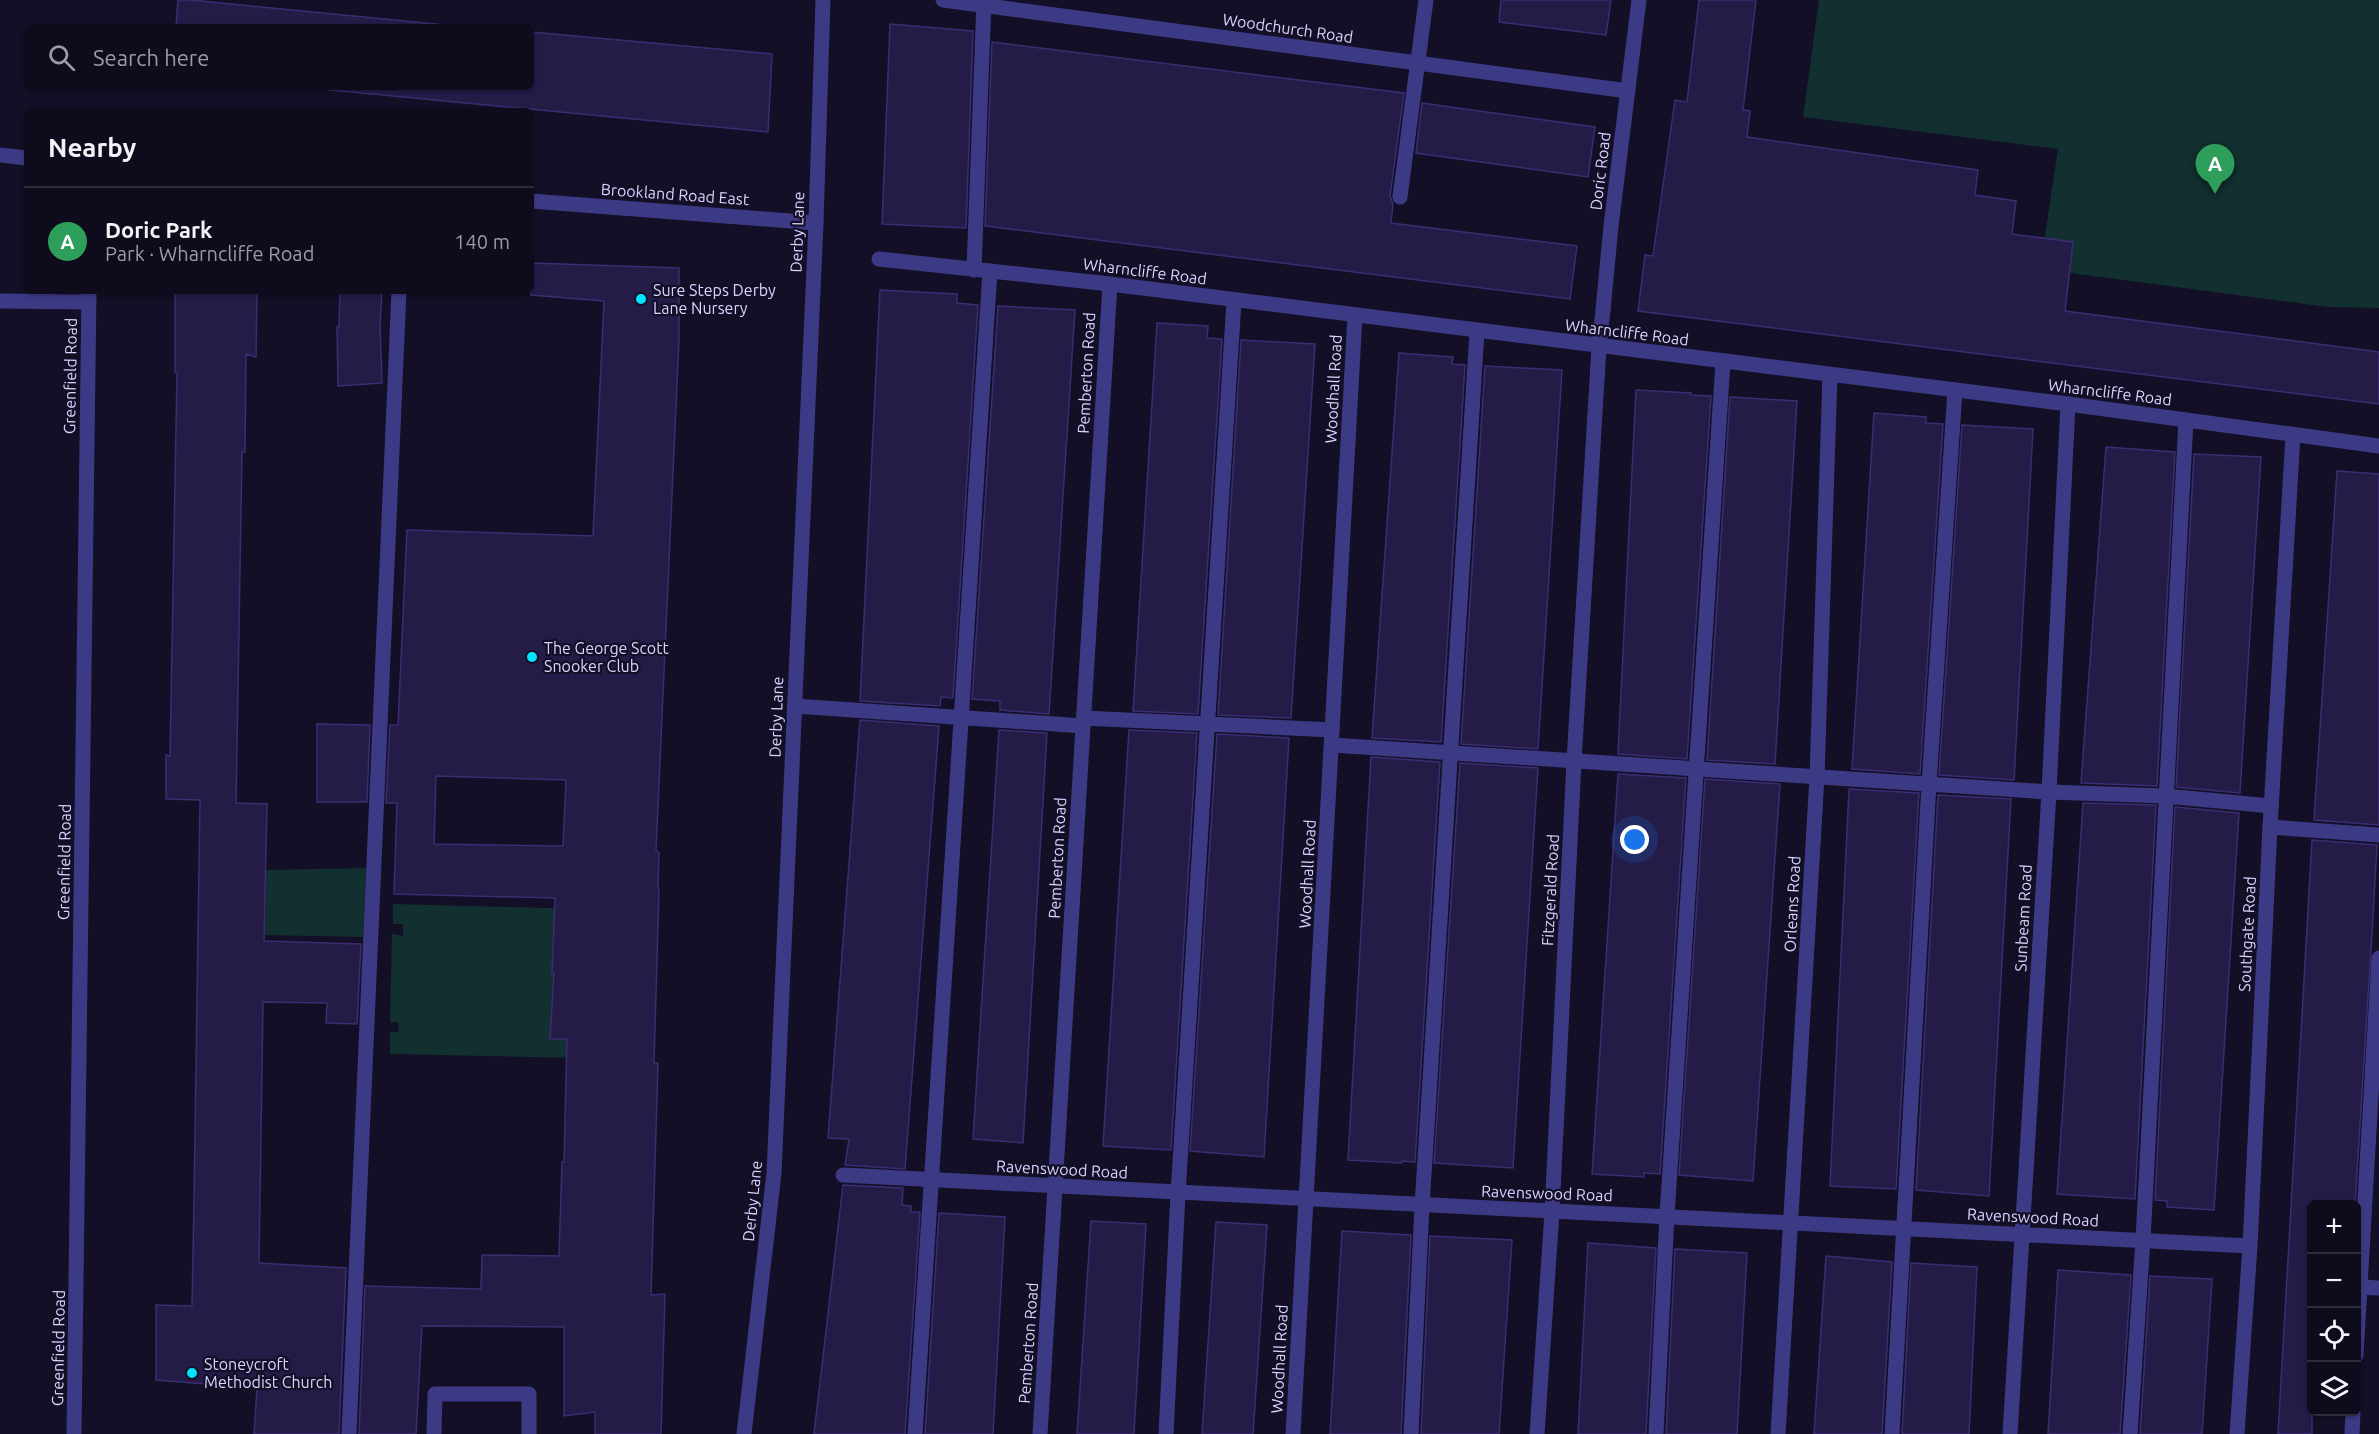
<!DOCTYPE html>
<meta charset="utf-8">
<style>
body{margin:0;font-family:Ubuntu,sans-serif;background:#1c1929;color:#f1f3f6}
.controls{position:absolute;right:18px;bottom:18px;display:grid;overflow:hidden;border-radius:9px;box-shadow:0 2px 4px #0004}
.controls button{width:54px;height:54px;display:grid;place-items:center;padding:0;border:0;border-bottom:2px solid #2e2b3b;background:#0e0b1c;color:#f1f3f6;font:30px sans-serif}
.you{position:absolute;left:1635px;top:840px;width:21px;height:21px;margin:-15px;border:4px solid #fff;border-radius:50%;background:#1a73e8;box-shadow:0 0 0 9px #1a73e833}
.badge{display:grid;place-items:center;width:39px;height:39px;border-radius:50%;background:#7c3aed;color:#fff;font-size:20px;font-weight:700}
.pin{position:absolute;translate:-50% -50px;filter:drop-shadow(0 2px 3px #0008)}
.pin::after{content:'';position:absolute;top:32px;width:21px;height:18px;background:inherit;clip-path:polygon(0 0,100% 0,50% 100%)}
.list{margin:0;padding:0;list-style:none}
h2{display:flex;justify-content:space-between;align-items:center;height:78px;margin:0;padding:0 24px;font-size:26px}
h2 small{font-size:20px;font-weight:400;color:#9b9ba3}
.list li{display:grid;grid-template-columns:39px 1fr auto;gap:18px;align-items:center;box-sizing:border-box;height:108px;padding:0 24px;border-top:2px solid #2e2b3b}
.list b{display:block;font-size:22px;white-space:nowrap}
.list p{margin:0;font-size:20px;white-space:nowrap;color:#9b9ba3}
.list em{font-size:20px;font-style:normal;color:#9b9ba3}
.icon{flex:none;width:33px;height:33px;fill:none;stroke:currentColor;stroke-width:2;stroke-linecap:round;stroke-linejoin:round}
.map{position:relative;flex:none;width:2379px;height:1434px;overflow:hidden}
.search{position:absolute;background:#0e0b1c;box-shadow:0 2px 4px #0004;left:24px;top:24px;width:510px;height:66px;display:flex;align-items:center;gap:15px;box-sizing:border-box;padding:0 21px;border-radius:9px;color:#9b9ba3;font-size:22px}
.panel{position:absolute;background:#0e0b1c;box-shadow:0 2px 4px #0004;left:24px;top:108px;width:510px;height:186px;border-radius:9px}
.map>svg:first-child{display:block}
.green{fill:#12302f}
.building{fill:#241b47;stroke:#3b2d73;stroke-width:1.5;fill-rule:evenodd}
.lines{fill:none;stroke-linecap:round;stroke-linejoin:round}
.service{stroke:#3d3a85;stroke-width:15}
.pedestrian{stroke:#3d3a85;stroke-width:15}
.minor{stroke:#3d3a85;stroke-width:15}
.tertiary{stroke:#3d3a85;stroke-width:15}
.poi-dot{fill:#00e5ff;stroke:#130f26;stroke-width:2}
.labels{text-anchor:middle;stroke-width:4.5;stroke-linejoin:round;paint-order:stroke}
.street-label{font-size:16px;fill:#d9d4ff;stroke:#130f26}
.poi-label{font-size:16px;fill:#d9d4ff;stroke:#130f26;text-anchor:start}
</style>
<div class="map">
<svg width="2379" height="1434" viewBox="0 0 2379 1434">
<rect width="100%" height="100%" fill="#130f26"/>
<path class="green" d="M1819 0H2379V308L2328 307 2040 269 2058 149 1803 117Z
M366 868 363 937 265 935 266 870Z
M393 904 585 909 584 975 551 1039H582V1058L390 1054V1032H399L398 1022 390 1023 392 934 403 936V924H393Z"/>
<path class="building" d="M178 0H191L466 27H176Z
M1501 0H1611L1606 35 1499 22Z
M1699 0H1756L1743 110 1750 111 1747 137 1978 170 1975 195 2016 201 2012 234 2073 242 2065 311 2379 352V404L1638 311 1645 255 1653 256 1675 100 1687 102Z
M890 24 973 31 966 228 882 224Z
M531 32 772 54 768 132 299 87H531Z
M992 42 1404 93 1390 196 1393 204 1391 223 1577 246 1570 299 985 226Z
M1422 103 1595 127 1588 177 1416 153Z
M531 263 679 268V339L656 850 659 853 658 888 659 890 654 1063H658L651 1295 665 1294 661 1434H595V1412L564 1416V1327L422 1326 416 1434H359L365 1286 481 1289 482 1255 559 1256 562 1162H564L567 1039H550L554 973H552L555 898 394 894 397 803H386L390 725H398L407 530 593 536 604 301 531 295ZM436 776 566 780 563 846 434 844Z
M880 290 957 294V303L978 305 953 698 941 697 940 706 860 701Z
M175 291H257L256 357 246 354 245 452H242L236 803 267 804 264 941 361 944 357 1024 326 1023 327 1003 263 1002 259 1263 346 1268 339 1434H254L257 1388 156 1380V1305L192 1306 194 1200 200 800 166 799V755L170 756 177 373 175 372Z
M340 291H382L380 323 382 383 338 386 337 327H339Z
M998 306 1075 310 1049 714 1000 710V701L972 699Z
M1157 323 1208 326 1207 338 1222 339 1198 714 1133 711Z
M1241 340 1315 344 1291 718 1218 715Z
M1399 353 1453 357 1452 364 1465 365 1441 742 1372 738Z
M1485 366 1562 370 1538 749 1461 744Z
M1636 390 1691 393V395L1711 396 1687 759 1618 754Z
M1730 397 1797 401 1775 764 1707 760Z
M1874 413 1926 417V423L1943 424 1920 774 1852 769Z
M1962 425 2033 429 2014 780 1939 775Z
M2106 447 2175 452 2157 786 2081 783Z
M2194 454 2261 457 2240 793 2176 787Z
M2337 471 2379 474V825L2314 820Z
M860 720 939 726 905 1169 845 1165 849 1139 828 1138Z
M317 724 370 725 367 802H317Z
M999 730 1047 733 1023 1143 973 1139Z
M1129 730 1197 733 1171 1150 1103 1146Z
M1217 734 1289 738 1264 1157 1190 1151Z
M1371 757 1440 762 1415 1162 1402 1161V1163L1348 1160Z
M1460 763 1538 768 1513 1168 1434 1163Z
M1618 774 1686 778 1660 1174 1644 1173V1177L1592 1174Z
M1705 779 1780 784 1753 1181 1679 1175Z
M1849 789 1919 793 1896 1189 1830 1186Z
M1938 795 2011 799 1989 1196 1916 1190Z
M2083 803 2156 805 2135 1199 2057 1194Z
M2175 807 2239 813 2214 1210 2167 1207V1201L2155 1200Z
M2312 840 2377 845 2373 917 2355 1204H2312V1434H2278Z
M843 1185 903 1188 902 1205 911 1206V1212H920L905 1434H814Z
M939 1213 1005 1217 993 1434H925Z
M1091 1221 1146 1224 1134 1434H1077Z
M1216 1222 1267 1225 1253 1434H1202Z
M1342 1231 1411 1235 1401 1434H1330Z
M1430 1236 1512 1240 1499 1434H1421Z
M1588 1243 1656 1248 1646 1434H1578Z
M1675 1249 1747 1253 1737 1434H1666Z
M1826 1256 1892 1262 1882 1434H1814Z
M1911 1263 1977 1267 1969 1434H1902Z
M2058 1270 2131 1275 2120 1434H2048Z
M2150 1276 2212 1279 2202 1434H2140Z"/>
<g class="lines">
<path class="service" d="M1400 197 1426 0
M974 270 984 0
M0 301 89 302
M795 706 1083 726
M1084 718 1332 730
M1332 745 2049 792 2166 796 2271 806
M2270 827 2379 835
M2361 1287 2379 1288
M2356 1355 2379 958
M349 1434 399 291
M915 1434 990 271
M1166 1434 1178 1194 1234 301
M1411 1434 1422 1206 1477 332
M1656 1434 1667 1215 1723 362
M1892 1434 1929 784 1955 390
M2130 1434 2143 1240 2186 420
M2352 1434 2353 1412"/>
<path class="pedestrian" d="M1599 347 1603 310"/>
<path class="minor" d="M943 0 1628 91
M0 155 27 158
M531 201 816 223
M879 259 1110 284 2068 404 2379 446
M1603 310 1611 226 1639 0
M843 1175C1312 1203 1781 1219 2250 1246
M74 1434 89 291
M434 1434 435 1394H529V1434
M1040 1434 1110 284
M1293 1434 1355 316
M1537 1434 1552 1212 1574 761 1599 347
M1778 1434 1817 777 1830 375
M2010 1434 2049 792 2068 404
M2237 1434 2250 1246 2270 827 2293 435"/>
<path class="tertiary" d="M744 1434 774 1173 816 223 823 0"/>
</g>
<g class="poi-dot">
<circle cx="641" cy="299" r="6"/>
<circle cx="532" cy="657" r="6"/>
<circle cx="192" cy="1373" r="6"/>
</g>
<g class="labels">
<g class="street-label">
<text transform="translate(1288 28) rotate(8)" y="6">Woodchurch Road</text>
<text transform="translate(1600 171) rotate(-83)" y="6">Doric Road</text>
<text transform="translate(675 194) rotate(4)" y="6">Brookland Road East</text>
<text transform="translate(797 232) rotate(-88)" y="6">Derby Lane</text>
<text transform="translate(1145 271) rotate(7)" y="6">Wharncliffe Road</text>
<text transform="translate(1627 332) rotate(7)" y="6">Wharncliffe Road</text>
<text transform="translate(1086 373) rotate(-87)" y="6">Pemberton Road</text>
<text transform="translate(70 376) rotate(-89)" y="6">Greenfield Road</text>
<text transform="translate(1333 389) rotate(-87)" y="6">Woodhall Road</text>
<text transform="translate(2110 392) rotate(7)" y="6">Wharncliffe Road</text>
<text transform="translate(776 717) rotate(-88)" y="6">Derby Lane</text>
<text transform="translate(1057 858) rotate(-87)" y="6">Pemberton Road</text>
<text transform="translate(64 862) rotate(-89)" y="6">Greenfield Road</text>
<text transform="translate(1307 874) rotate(-87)" y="6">Woodhall Road</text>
<text transform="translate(1550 890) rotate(-87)" y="6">Fitzgerald Road</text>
<text transform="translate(1792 904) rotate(-87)" y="6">Orleans Road</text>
<text transform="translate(2023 918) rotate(-87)" y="6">Sunbeam Road</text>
<text transform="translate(2247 934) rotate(-87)" y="6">Southgate Road</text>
<text transform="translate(1062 1169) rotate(3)" y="6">Ravenswood Road</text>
<text transform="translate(1547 1193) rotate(2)" y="6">Ravenswood Road</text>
<text transform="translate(752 1201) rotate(-84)" y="6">Derby Lane</text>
<text transform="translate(2033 1217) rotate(3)" y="6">Ravenswood Road</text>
<text transform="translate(1028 1343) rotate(-86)" y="6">Pemberton Road</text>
<text transform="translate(58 1348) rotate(-89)" y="6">Greenfield Road</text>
<text transform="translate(1279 1359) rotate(-87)" y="6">Woodhall Road</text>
</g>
<g class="poi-label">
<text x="653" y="296">Sure Steps Derby<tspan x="653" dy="18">Lane Nursery</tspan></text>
<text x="544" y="654">The George Scott<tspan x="544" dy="18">Snooker Club</tspan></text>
<text x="204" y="1370">Stoneycroft<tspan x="204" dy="18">Methodist Church</tspan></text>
</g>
</g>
</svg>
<div class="controls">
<button>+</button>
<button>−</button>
<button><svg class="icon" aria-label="locate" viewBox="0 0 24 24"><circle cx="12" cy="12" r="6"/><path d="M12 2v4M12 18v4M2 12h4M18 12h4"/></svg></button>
<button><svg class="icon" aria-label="layers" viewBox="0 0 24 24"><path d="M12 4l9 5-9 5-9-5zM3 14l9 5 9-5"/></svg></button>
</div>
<div class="you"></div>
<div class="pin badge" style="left:2215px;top:194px;background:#2e9e5b">A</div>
<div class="search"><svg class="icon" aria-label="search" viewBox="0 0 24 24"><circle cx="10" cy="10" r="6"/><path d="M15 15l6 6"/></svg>Search here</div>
<section class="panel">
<h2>Nearby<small></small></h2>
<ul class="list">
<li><span class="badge" style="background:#2e9e5b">A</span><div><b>Doric Park</b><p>Park · Wharncliffe Road</p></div><em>140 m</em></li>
</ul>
</section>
</div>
